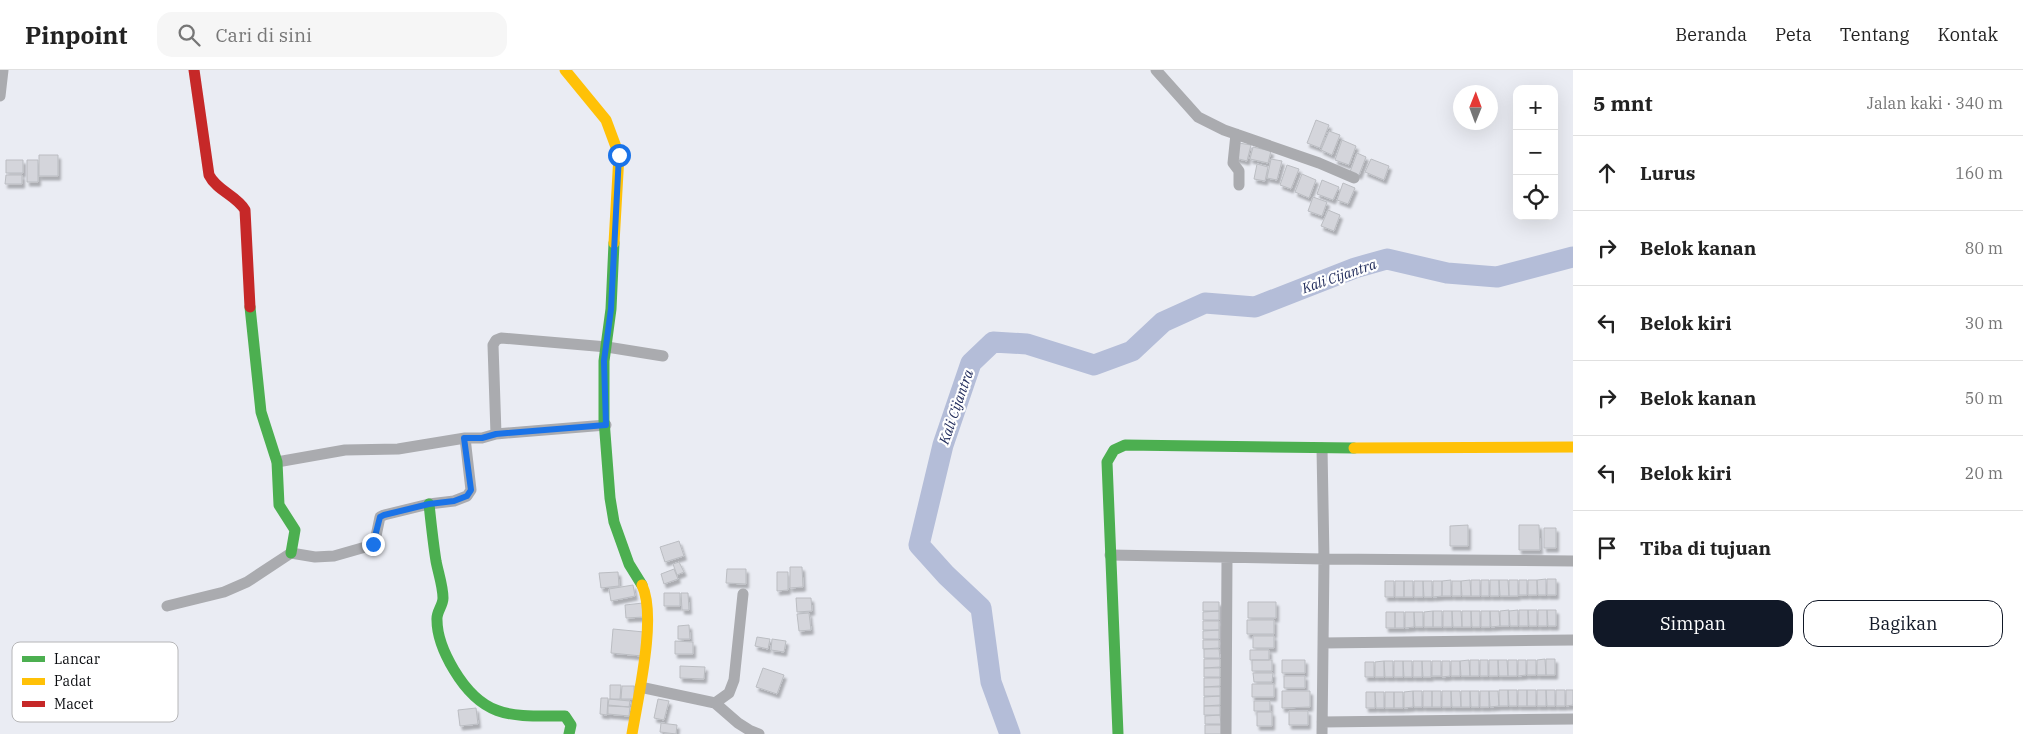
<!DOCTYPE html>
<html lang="id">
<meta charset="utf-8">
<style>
body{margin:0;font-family:"IBM Plex Serif",serif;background:#f6f6f6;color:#222}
.controls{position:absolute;right:15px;top:15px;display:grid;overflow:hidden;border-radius:10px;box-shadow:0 5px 20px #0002}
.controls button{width:45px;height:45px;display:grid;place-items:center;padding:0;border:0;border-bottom:1px solid #e0e0e0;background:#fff;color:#222;font:25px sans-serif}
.compass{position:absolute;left:1453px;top:15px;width:45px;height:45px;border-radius:50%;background:#fff;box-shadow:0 5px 20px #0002;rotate:1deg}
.stop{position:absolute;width:15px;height:15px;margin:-11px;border:4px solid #1a73e8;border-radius:50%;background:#fff}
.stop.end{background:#1a73e8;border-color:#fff;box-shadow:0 1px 5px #0008}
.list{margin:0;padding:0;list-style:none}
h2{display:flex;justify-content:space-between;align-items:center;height:65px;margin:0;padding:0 20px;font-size:21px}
h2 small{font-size:16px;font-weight:400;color:#767676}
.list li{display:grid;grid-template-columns:32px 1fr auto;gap:15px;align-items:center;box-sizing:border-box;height:75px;padding:0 20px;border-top:1px solid #e0e0e0}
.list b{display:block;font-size:19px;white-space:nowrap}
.list em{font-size:16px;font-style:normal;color:#767676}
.actions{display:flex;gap:10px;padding:15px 20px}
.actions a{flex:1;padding:11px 0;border:1px solid #111827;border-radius:15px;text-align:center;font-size:18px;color:#111827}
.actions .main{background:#111827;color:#fff}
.icon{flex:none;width:28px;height:28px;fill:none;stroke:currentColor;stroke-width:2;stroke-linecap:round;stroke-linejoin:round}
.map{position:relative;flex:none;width:1573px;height:664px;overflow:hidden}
header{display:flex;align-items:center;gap:30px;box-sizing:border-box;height:70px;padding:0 25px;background:#fff;border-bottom:1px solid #e0e0e0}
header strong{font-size:24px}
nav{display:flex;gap:28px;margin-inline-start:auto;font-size:18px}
.search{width:350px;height:45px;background:#f6f6f6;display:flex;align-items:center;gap:12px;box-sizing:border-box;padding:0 18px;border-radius:15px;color:#767676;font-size:19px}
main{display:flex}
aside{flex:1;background:#fff}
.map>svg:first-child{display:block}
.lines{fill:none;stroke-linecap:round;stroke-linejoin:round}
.river{stroke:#b4bdd8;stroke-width:21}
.building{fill:#d4d5db;stroke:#bbbdc2;filter:url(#shadow)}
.street{stroke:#aaabaf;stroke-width:11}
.fast{stroke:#4caf50;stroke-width:11}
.slow{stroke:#ffc107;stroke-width:11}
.jam{stroke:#c62828;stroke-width:11}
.route{stroke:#1a73e8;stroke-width:6}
.labels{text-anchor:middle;stroke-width:4.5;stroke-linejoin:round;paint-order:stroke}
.water-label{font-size:14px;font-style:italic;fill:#242f5e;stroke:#fff}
.key{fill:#fff;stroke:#b6b6b8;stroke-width:1}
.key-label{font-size:14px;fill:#0b0d11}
</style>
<header>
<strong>Pinpoint</strong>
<div class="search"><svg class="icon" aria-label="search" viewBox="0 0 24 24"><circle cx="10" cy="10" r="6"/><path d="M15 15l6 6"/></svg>Cari di sini</div>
<nav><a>Beranda</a><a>Peta</a><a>Tentang</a><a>Kontak</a></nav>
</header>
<main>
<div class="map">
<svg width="1573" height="664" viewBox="0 0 1573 664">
<defs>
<filter id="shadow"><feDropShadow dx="2.5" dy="4" stdDeviation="1" flood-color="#0004"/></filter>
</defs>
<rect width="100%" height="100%" fill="#eaecf3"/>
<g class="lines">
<path class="river" d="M1010 664 991 612 981 538 946 505 919 475 943 375 971 293 993 272 1027 274 1094 295 1132 281 1163 252 1205 233 1255 237 1355 198 1387 189 1447 203 1497 207 1573 187"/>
</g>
<path class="building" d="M1316 50 1329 55 1320 78 1307 73Z
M1329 61 1340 65 1332 85 1321 80Z
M1342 70 1356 76 1349 95 1335 90Z
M1239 73 1251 75 1247 91 1235 88Z
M1253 77 1271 81 1268 93 1250 89Z
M1357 83 1366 87 1359 105 1350 102Z
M39 85H58V106H39Z
M1271 89 1282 91 1277 110 1267 108Z
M1371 89 1389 96 1384 110 1365 102Z
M6 90H23V103H6Z
M27 90H38V112H27Z
M1257 94 1268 97 1265 111 1254 109Z
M1287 95 1299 99 1291 119 1280 115Z
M1302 104 1316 110 1309 128 1295 122Z
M6 105H22V114H5Z
M1322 110 1339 117 1333 130 1317 124Z
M1343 113 1355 118 1348 134 1337 130Z
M1313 127 1327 132 1322 146 1308 141Z
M1328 140 1340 145 1334 161 1321 156Z
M1468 455V476H1450V456Z
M1519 455H1539L1540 480H1519Z
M1544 458H1556V478H1544Z
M679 471 684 486 665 492 660 477Z
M679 492 684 502 677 505 673 494Z
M790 497H802L803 517 790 518Z
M674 499 678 509 664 514 661 504Z
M727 499H746V514L726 513Z
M618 502 619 516 601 518 599 503Z
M777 502H788V520L777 521Z
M1546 509V525H1538L1537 510Z
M1547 509H1556V525H1547Z
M1451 510V526H1442V511Z
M1470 510 1471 526H1462L1461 511Z
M1471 510H1480V526H1471Z
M1481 510H1489V526H1481Z
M1490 510H1499V526H1490Z
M1499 510H1508L1509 526H1500Z
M1509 510H1518V526H1509Z
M1519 510H1527V525H1519Z
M1528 510H1537V525H1528Z
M1385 511H1394V527H1385Z
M1395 511H1404V527H1395Z
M1404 511H1413V527H1404Z
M1414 511H1423V527H1414Z
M1423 511H1432V527H1424Z
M1433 511H1442V526L1433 527Z
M1452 511H1461V526H1452Z
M633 515 635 526 611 531 609 519Z
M664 523H680V536H664Z
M681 523H688L689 540H682Z
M796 528H811L812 541 797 542Z
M1203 532H1219V541H1203Z
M1248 532H1276V548H1248Z
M643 533 644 547 626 548 625 535Z
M1509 540V556H1500V541Z
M1518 540V556H1510L1509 541Z
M1519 540H1528V556H1519Z
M1528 540H1537V556H1529Z
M1538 540H1547V556H1538Z
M1547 540H1556V556H1548Z
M1219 541V550H1203V542Z
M1433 541V557H1424V542Z
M1433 541H1442V557H1433Z
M1443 541H1452V557H1443Z
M1452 541H1461L1462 557H1453Z
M1462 541H1471V557H1462Z
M1471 541H1480V557H1472Z
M1481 541H1490V557H1481Z
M1490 541H1499L1500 556 1491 557Z
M1386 542H1395V558H1386Z
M1395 542H1404V558H1395Z
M1405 542H1414V557L1405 558Z
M1414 542H1423V557H1415Z
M809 543 811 560 799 561 797 544Z
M1247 550H1274V564H1247Z
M1203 551H1219V560H1203Z
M689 555 690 569H678V556Z
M613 559 644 562 642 586 611 583Z
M1219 560V569H1203V561Z
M1253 566H1274V578H1253Z
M757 567 770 569 768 579 755 576Z
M772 569 786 571 784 582 771 580Z
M1203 570H1219V578L1203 579Z
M675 571 693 572V584H675Z
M1204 579H1219L1220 588H1204Z
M1250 580H1269V590H1250Z
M1204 589H1220V597L1204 598Z
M1545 589 1546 605H1537V590Z
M1546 589H1555V605H1546Z
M1252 590H1272V601H1252Z
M1282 590H1305V603H1282Z
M1469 590 1470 606H1461L1460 591Z
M1470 590H1479V606H1470Z
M1480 590H1488V606H1480Z
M1489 590H1498V606H1489Z
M1498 590H1507L1508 606H1499Z
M1508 590H1517V606H1508Z
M1518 590H1526V605L1518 606Z
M1527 590H1536V605H1527Z
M1384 591H1393V607H1385Z
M1384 591V607H1375V592Z
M1394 591H1403V607H1394Z
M1403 591H1412V607H1404Z
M1413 591H1422V607H1413Z
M1422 591H1431V607H1423Z
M1432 591H1441V606H1432Z
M1442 591H1450V606L1442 607Z
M1451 591H1460V606H1451Z
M1365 592H1374V607H1365Z
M680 596 705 597 704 609 680 608Z
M763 598 784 605 777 624 756 617Z
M1204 598H1220V607H1204Z
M1253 603H1273L1272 612H1254Z
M1284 606H1305V618H1284Z
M1204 608H1220V616L1204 617Z
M1252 614H1274V627H1252Z
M610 615H621L620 629H610Z
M622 616H634V629H621Z
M1204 617H1220V626H1204Z
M1499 620H1508V636H1499Z
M1508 620H1517V636H1509Z
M1518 620H1527V636H1518Z
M1527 620H1536V636H1527Z
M1537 620H1546V636H1537Z
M1546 620H1555V636H1547Z
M1556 620H1565V636H1556Z
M1566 620H1573V635L1566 636Z
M1282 621H1310V637L1282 638Z
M1413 621V637L1404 638V622Z
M1413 621H1422V637H1414Z
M1423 621H1432V637H1423Z
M1432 621H1441V637H1432Z
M1442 621H1451V637H1442Z
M1451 621H1460L1461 637H1452Z
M1461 621H1470V637H1461Z
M1470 621H1479V637H1471Z
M1480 621H1489V637H1480Z
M1489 621H1498L1499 636 1490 637Z
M1366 622H1375V638H1366Z
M1375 622H1384V638H1376Z
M1385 622H1394V638H1385Z
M1394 622H1403V638H1394Z
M1220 626V635L1204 636V627Z
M601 628H608L607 645 600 644Z
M609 629 630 631 629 637 608 635Z
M658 629 669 631 664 650 654 648Z
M1254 631H1270V641H1254Z
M608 636 630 637 629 646 608 644Z
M1204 636H1220V645H1204Z
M476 638 478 654 460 656 458 640Z
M1289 641H1308V655H1289Z
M1257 642H1272V656H1257Z
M1220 645 1221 654H1205V646Z
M661 653 677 655 676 664 660 662Z
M1205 655H1221V664H1205Z"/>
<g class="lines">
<path class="street" d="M1156 0 1198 47 1224 60 1319 93 1354 108
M0 26 3 0
M1236 64 1233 93 1239 101V115
M496 364 606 355
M277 392 345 380 398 379 465 368H482L496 364 493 275 496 270 501 268 607 277 663 286
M1110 485 1324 489 1573 491
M167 536 224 522 247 512 291 483 315 487 334 486 369 476 375 471 380 447 384 445 429 434 454 431 467 426 471 420 465 368
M1323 573 1573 570
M640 617 715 633 738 653 749 660 759 664
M715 633 729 623 734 610 743 524
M1322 652 1573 649
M1226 664 1227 488
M1322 664 1324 489 1322 378"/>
<path class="fast" d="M614 173 611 239 604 291V350L610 428 614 452 629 494 642 515
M250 237 261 342 277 392 279 435 295 460 291 483
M429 434C431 453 433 472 436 491 438 502 443 516 443 528 443 536 436 542 437 550 437 568 445 585 454 600 484 650 512 646 565 646L571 655 569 664
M1118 664 1107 392 1114 380 1125 375 1354 378"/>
<path class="slow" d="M565 0 606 50 619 85 614 173
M1354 378 1573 377
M632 664C638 627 657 547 642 515"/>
<path class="jam" d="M194 0 209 105C217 121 236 125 245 140L250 237"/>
</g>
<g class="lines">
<path class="route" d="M373 474 380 447 384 445 429 434 454 431 467 426 471 420 464 368H482L496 364 606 355 604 291 611 239 619 85"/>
</g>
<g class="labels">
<g class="water-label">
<text transform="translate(1339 206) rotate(-19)" y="5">Kali Cijantra</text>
<text transform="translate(956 337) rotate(-71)" y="5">Kali Cijantra</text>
</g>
</g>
<rect x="12" y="572" width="166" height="80" rx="8" class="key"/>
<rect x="22" y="586" width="23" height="6" fill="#4caf50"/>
<rect x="22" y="608" width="23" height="7" fill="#ffc107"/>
<rect x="22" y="631" width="23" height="6" fill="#c62828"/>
<g class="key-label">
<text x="54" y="594">Lancar</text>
<text x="54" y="616">Padat</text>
<text x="54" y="639">Macet</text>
</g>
</svg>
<div class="controls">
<button>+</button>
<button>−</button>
<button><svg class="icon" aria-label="locate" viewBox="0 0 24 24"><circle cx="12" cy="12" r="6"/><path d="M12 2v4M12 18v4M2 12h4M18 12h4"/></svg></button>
</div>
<svg class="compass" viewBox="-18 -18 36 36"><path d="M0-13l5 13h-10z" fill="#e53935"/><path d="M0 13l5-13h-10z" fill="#767676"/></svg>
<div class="stop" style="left:619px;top:85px"></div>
<div class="stop end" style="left:373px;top:474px"></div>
</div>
<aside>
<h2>5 mnt<small>Jalan kaki · 340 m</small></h2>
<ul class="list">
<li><svg class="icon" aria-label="ahead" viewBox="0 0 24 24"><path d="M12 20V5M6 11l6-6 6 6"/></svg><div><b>Lurus</b></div><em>160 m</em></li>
<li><svg class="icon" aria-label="right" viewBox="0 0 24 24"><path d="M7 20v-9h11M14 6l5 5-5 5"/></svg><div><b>Belok kanan</b></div><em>80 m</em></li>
<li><svg class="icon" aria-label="left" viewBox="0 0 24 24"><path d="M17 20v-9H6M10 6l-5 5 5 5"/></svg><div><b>Belok kiri</b></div><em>30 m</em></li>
<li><svg class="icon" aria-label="right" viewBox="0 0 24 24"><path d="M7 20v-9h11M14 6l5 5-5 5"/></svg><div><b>Belok kanan</b></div><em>50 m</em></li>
<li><svg class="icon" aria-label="left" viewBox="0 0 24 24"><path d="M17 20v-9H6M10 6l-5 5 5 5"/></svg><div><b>Belok kiri</b></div><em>20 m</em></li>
<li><svg class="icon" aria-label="arrive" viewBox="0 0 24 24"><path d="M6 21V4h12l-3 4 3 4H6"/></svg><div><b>Tiba di tujuan</b></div></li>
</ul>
<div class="actions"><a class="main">Simpan</a><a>Bagikan</a></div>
</aside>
</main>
